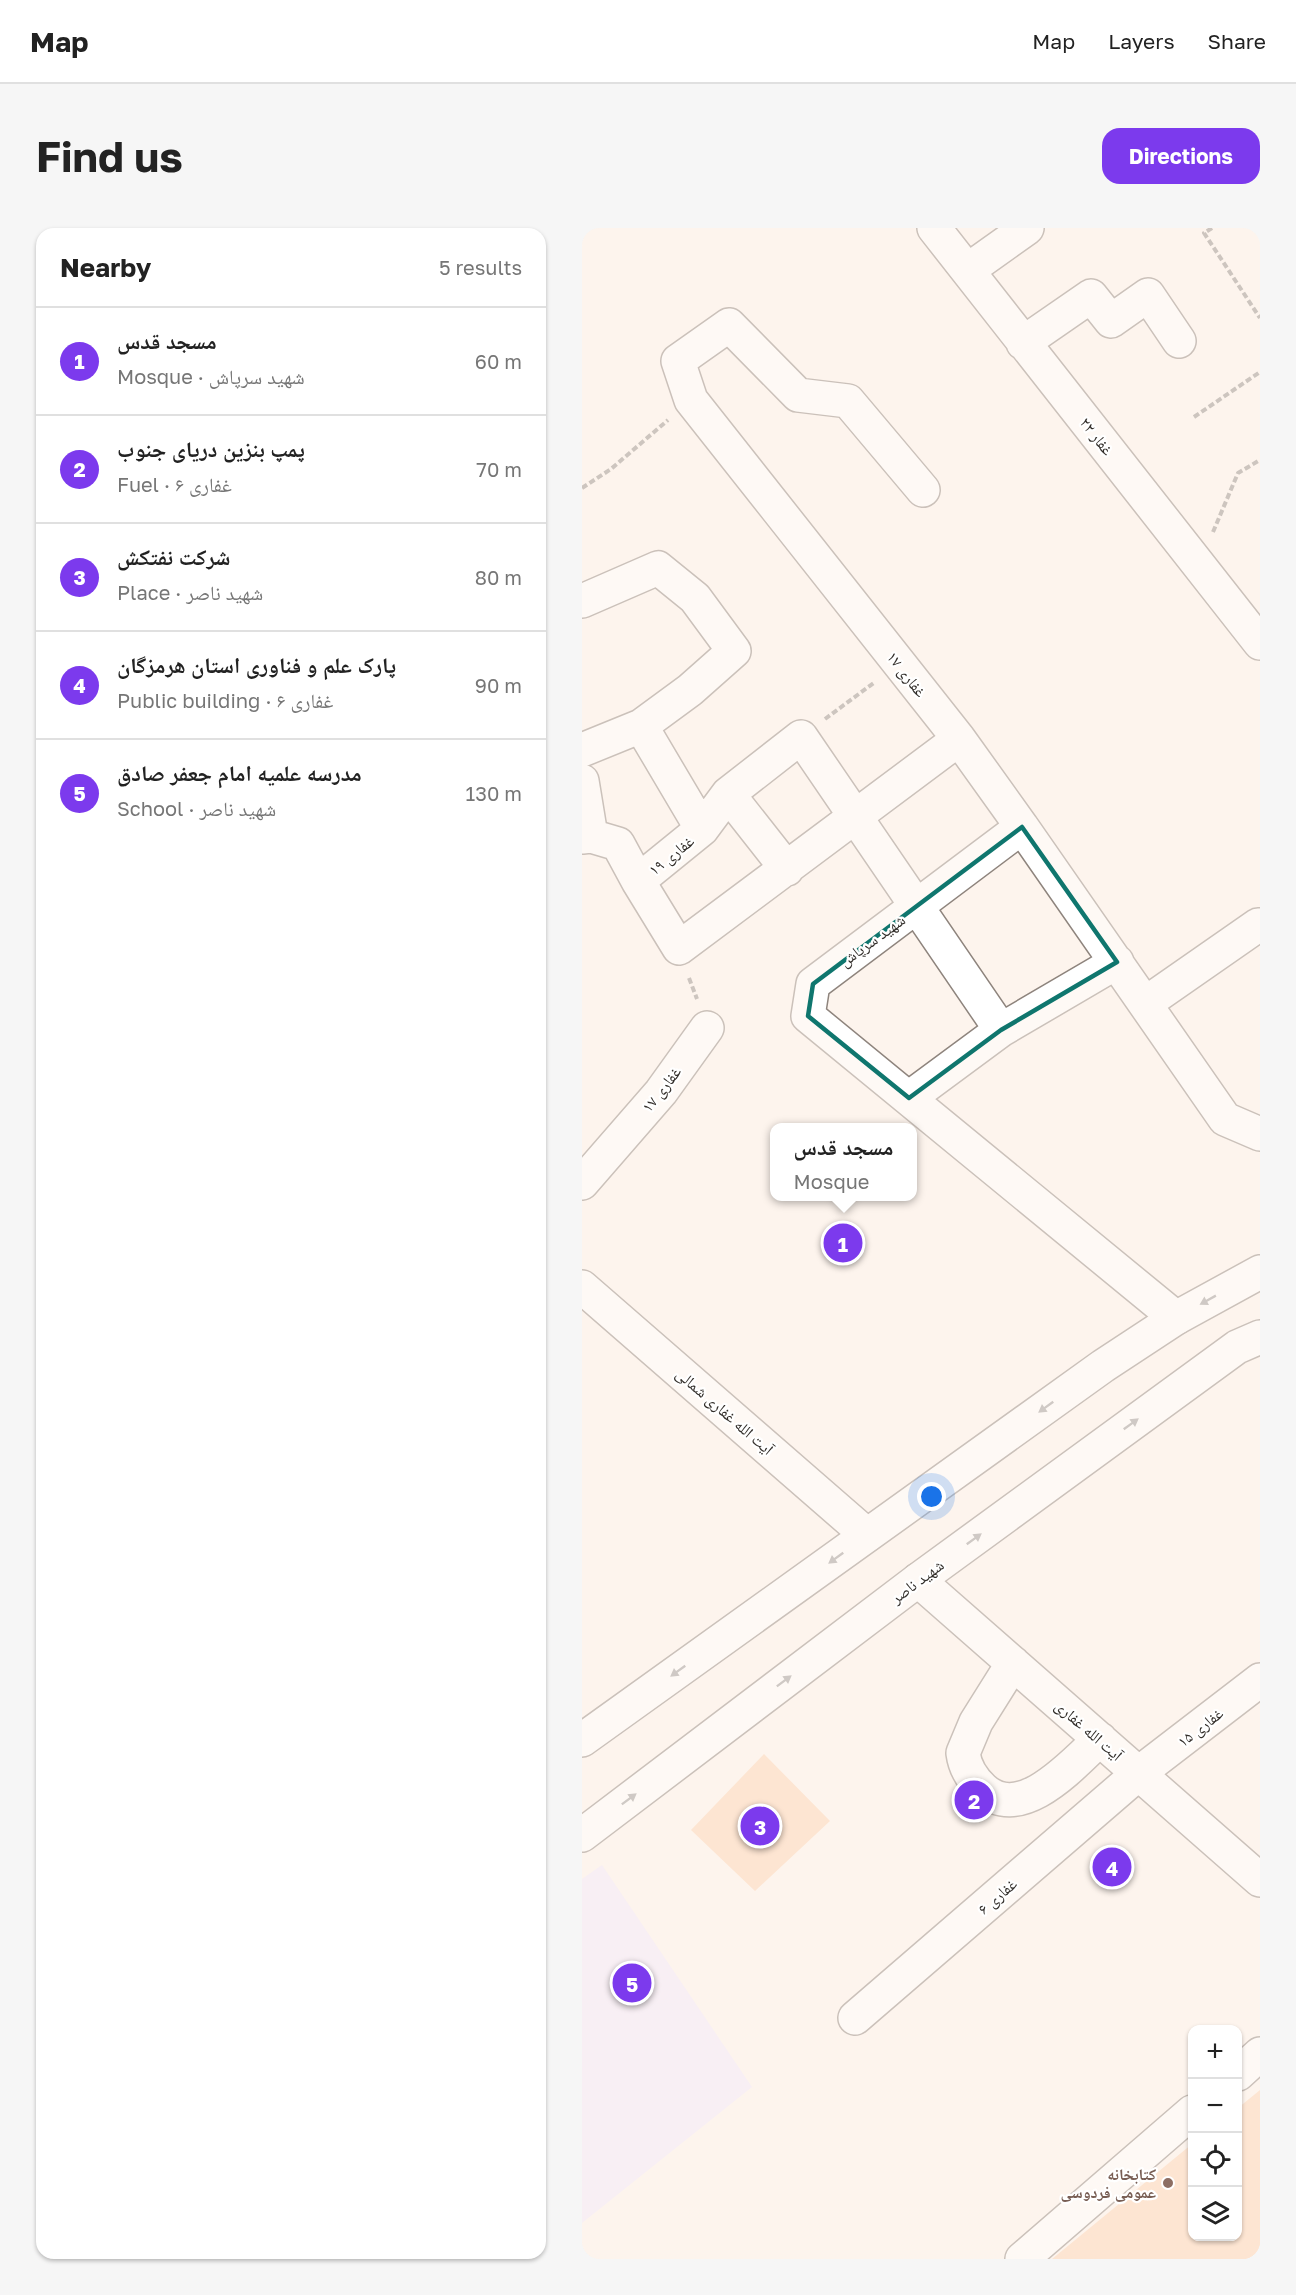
<!DOCTYPE html>
<meta charset="utf-8">
<style>
body{margin:0;font-family:"Golos Text","Noto Naskh Arabic",sans-serif;background:#f6f6f6;color:#222}
.controls{position:absolute;right:18px;bottom:18px;display:grid;overflow:hidden;border-radius:12px;box-shadow:0 2px 4px #0004}
.controls button{width:54px;height:54px;display:grid;place-items:center;padding:0;border:0;border-bottom:2px solid #e0e0e0;background:#fff;color:#222;font:30px sans-serif}
.you{position:absolute;left:350px;top:1269px;width:21px;height:21px;margin:-15px;border:4px solid #fff;border-radius:50%;background:#1a73e8;box-shadow:0 0 0 9px #1a73e833}
.badge{display:grid;place-items:center;width:39px;height:39px;border-radius:50%;background:#7c3aed;color:#fff;font-size:20px;font-weight:700}
.pin{position:absolute;translate:-50% -50%;border:3px solid #fff;box-shadow:0 2px 6px #0006}
.popup{position:absolute;left:188px;top:895px;width:147px;height:78px;box-sizing:border-box;display:grid;place-content:center;border-radius:12px;background:#fff;filter:drop-shadow(0 2px 4px #0005);font-size:20px;white-space:nowrap;color:#767676}
.popup b{font-size:22px;color:#222}
.popup::after{content:'';position:absolute;left:50%;top:100%;margin-left:-12px;border:12px solid transparent;border-top-color:#fff}
.list{margin:0;padding:0;list-style:none}
h2{display:flex;justify-content:space-between;align-items:center;height:78px;margin:0;padding:0 24px;font-size:26px}
h2 small{font-size:20px;font-weight:400;color:#767676}
.list li{display:grid;grid-template-columns:39px 1fr auto;gap:18px;align-items:center;box-sizing:border-box;height:108px;padding:0 24px;border-top:2px solid #e0e0e0}
.list b{display:block;font-size:22px;white-space:nowrap}
.list p{margin:0;font-size:20px;white-space:nowrap;color:#767676}
.list em{font-size:20px;font-style:normal;color:#767676}
.icon{flex:none;width:33px;height:33px;fill:none;stroke:currentColor;stroke-width:2;stroke-linecap:round;stroke-linejoin:round}
.map{position:relative;flex:none;width:678px;height:2031px;overflow:hidden;border-radius:18px}
header{display:flex;align-items:center;gap:36px;box-sizing:border-box;height:84px;padding:0 30px;background:#fff;border-bottom:2px solid #e0e0e0}
header strong{font-size:28px}
nav{display:flex;gap:33px;margin-inline-start:auto;font-size:21px}
.intro{display:flex;align-items:center;justify-content:space-between;box-sizing:border-box;height:144px;padding:0 36px}
h1{margin:0;font-size:42px}
.button{padding:15px 27px;border-radius:18px;background:#7c3aed;color:#fff;font-size:21px;font-weight:700}
main{display:flex;gap:36px;padding:0 36px}
aside{flex:1;background:#fff;border-radius:18px;box-shadow:0 2px 4px #0004}
.map>svg:first-child{display:block}
.education{fill:#f1e8fd}
.building{fill:#fdd3b2}
.lines{fill:none;stroke-linecap:round;stroke-linejoin:round}
.minor-casing{stroke:#8e847d;stroke-width:36}
.major-casing{stroke:#8e847d;stroke-width:36}
.path{stroke:#928c87;stroke-width:4;stroke-dasharray:6 3;stroke-linecap:butt}
.minor{stroke:#fff;stroke-width:33}
.major{stroke:#fff;stroke-width:33}
.oneway{fill:#989694}
.marked{fill:none;stroke:#0f766e;stroke-width:4.5;stroke-linejoin:round}
.education-dot{fill:#8d6e63;stroke:#fff;stroke-width:2}
.labels{text-anchor:middle;stroke-width:4.5;stroke-linejoin:round;paint-order:stroke}
.street-label{font-size:16px;fill:#322e2a;stroke:#fff}
.education-label{font-size:16px;font-weight:bold;fill:#785e54;stroke:#fff;text-anchor:end}
</style>
<header>
<strong>Map</strong>
<nav><a>Map</a><a>Layers</a><a>Share</a></nav>
</header>
<div class="intro"><h1>Find us</h1><a class="button">Directions</a></div>
<main>
<aside>
<h2>Nearby<small>5 results</small></h2>
<ul class="list">
<li><span class="badge">1</span><div><b>مسجد قدس</b><p>Mosque · شهید سرپاش</p></div><em>60 m</em></li>
<li><span class="badge">2</span><div><b>پمپ بنزین دریای جنوب</b><p>Fuel · غفاری ۶</p></div><em>70 m</em></li>
<li><span class="badge">3</span><div><b>شرکت نفتکش</b><p>Place · شهید ناصر</p></div><em>80 m</em></li>
<li><span class="badge">4</span><div><b>پارک علم و فناوری استان هرمزگان</b><p>Public building · غفاری ۶</p></div><em>90 m</em></li>
<li><span class="badge">5</span><div><b>مدرسه علمیه امام جعفر صادق</b><p>School · شهید ناصر</p></div><em>130 m</em></li>
</ul>
</aside>
<div class="map">
<svg width="678" height="2031" viewBox="0 0 678 2031">
<rect width="100%" height="100%" fill="#fdf4ed"/>
<path class="education" d="M20 1637 170 1859 0 1995V1651Z"/>
<path class="building" d="M182 1526 248 1593 173 1663 109 1602Z
M678 1862V2031H470L610 1916V2008H656V1880Z"/>
<g class="lines">
<g class="minor-casing">
<path id="minor" d="M352 0 678 415
M386 42 445 0
M441 115 509 68 529 93 566 67 597 113
M0 373 76 340 113 370 152 423 108 462 59 498 0 522
M59 498 120 601
M377 511 440 599
M0 553 9 608
M146 566 205 641
M0 609 9 608 36 616 56 653 120 601 146 566 219 509 419 802
M56 653 97 720 377 511 109 172 96 133 147 97 216 167 266 173 341 262
M564 775 676 697 678 699
M327 870 419 802 535 734
M0 955 79 864 125 800
M0 1059 285 1307
M594 1090 226 788 231 756 440 599 643 891 678 906
M336 1352 678 1652
M431 1435 394 1494 381 1525C383 1540 390 1551 401 1561 439 1596 491 1536 518 1511
M273 1790 557 1545 678 1452
M656 1846 678 1826
M440 2031 610 1884"/>
</g>
<g class="major-casing">
<path id="major" d="M0 1512 521 1138 594 1090 678 1044
M0 1607 336 1352 655 1119 678 1109"/>
</g>
<path class="path" d="M630 0 622 5 678 90
M612 189 678 144
M0 260 29 241 86 192
M631 304 656 245 678 232
M243 491 293 454
M107 750 115 771"/>
<use href="#minor" class="minor"/>
<use href="#major" class="major"/>
</g>
<defs><path id="oneway-solid" d="M-6-.8H1V-3.2L6.5 0L1 3.2V.8H-6Z" transform="scale(1.5)"/></defs>
<g class="oneway">
<use href="#oneway-solid" transform="translate(626 1072) rotate(151)"/>
<use href="#oneway-solid" transform="translate(464 1179) rotate(144)"/>
<use href="#oneway-solid" transform="translate(549 1196) rotate(-36)"/>
<use href="#oneway-solid" transform="translate(392 1311) rotate(-36)"/>
<use href="#oneway-solid" transform="translate(254 1330) rotate(144)"/>
<use href="#oneway-solid" transform="translate(96 1443) rotate(144)"/>
<use href="#oneway-solid" transform="translate(202 1453) rotate(-37)"/>
<use href="#oneway-solid" transform="translate(47 1571) rotate(-37)"/>
</g>
<path d="M0 0H678V2031H0ZM440 599 535 734 419 802 327 870 226 788 231 756Z" fill="#fdf4ed" fill-opacity=".55" fill-rule="evenodd"/>
<path class="marked" d="M440 599 535 734 419 802 327 870 226 788 231 756Z"/>
<circle class="education-dot" cx="586" cy="1955" r="6"/>
<g class="labels">
<g class="street-label">
<text transform="translate(515 208) rotate(52)" y="6">غفار ۲۲</text>
<text transform="translate(325 446) rotate(52)" y="6">غفاری ۱۷</text>
<text transform="translate(89 627) rotate(-39)" y="6">غفاری ۱۹</text>
<text transform="translate(290 712) rotate(-36)" y="6">شهید سرپاش</text>
<text transform="translate(79 861) rotate(-52)" y="6">غفاری ۱۷</text>
<text transform="translate(143 1183) rotate(41)" y="6">آیت الله غفاری شمالی</text>
<text transform="translate(335 1353) rotate(-37)" y="6">شهید ناصر</text>
<text transform="translate(618 1499) rotate(-38)" y="6">غفاری ۱۵</text>
<text transform="translate(507 1502) rotate(41)" y="6">آیت الله غفاری</text>
<text transform="translate(415 1668) rotate(-41)" y="6">غفاری ۶</text>
</g>
<g class="education-label">
<text x="574" y="1952">کتابخانه<tspan x="574" dy="18">عمومی فردوسی</tspan></text>
</g>
</g>
</svg>
<div class="controls">
<button>+</button>
<button>−</button>
<button><svg class="icon" aria-label="locate" viewBox="0 0 24 24"><circle cx="12" cy="12" r="6"/><path d="M12 2v4M12 18v4M2 12h4M18 12h4"/></svg></button>
<button><svg class="icon" aria-label="layers" viewBox="0 0 24 24"><path d="M12 4l9 5-9 5-9-5zM3 14l9 5 9-5"/></svg></button>
</div>
<div class="you"></div>
<div class="pin badge" style="left:261px;top:1015px">1</div>
<div class="popup"><b>مسجد قدس</b>Mosque</div>
<div class="pin badge" style="left:392px;top:1572px">2</div>
<div class="pin badge" style="left:178px;top:1598px">3</div>
<div class="pin badge" style="left:530px;top:1639px">4</div>
<div class="pin badge" style="left:50px;top:1755px">5</div>
</div>
</main>
